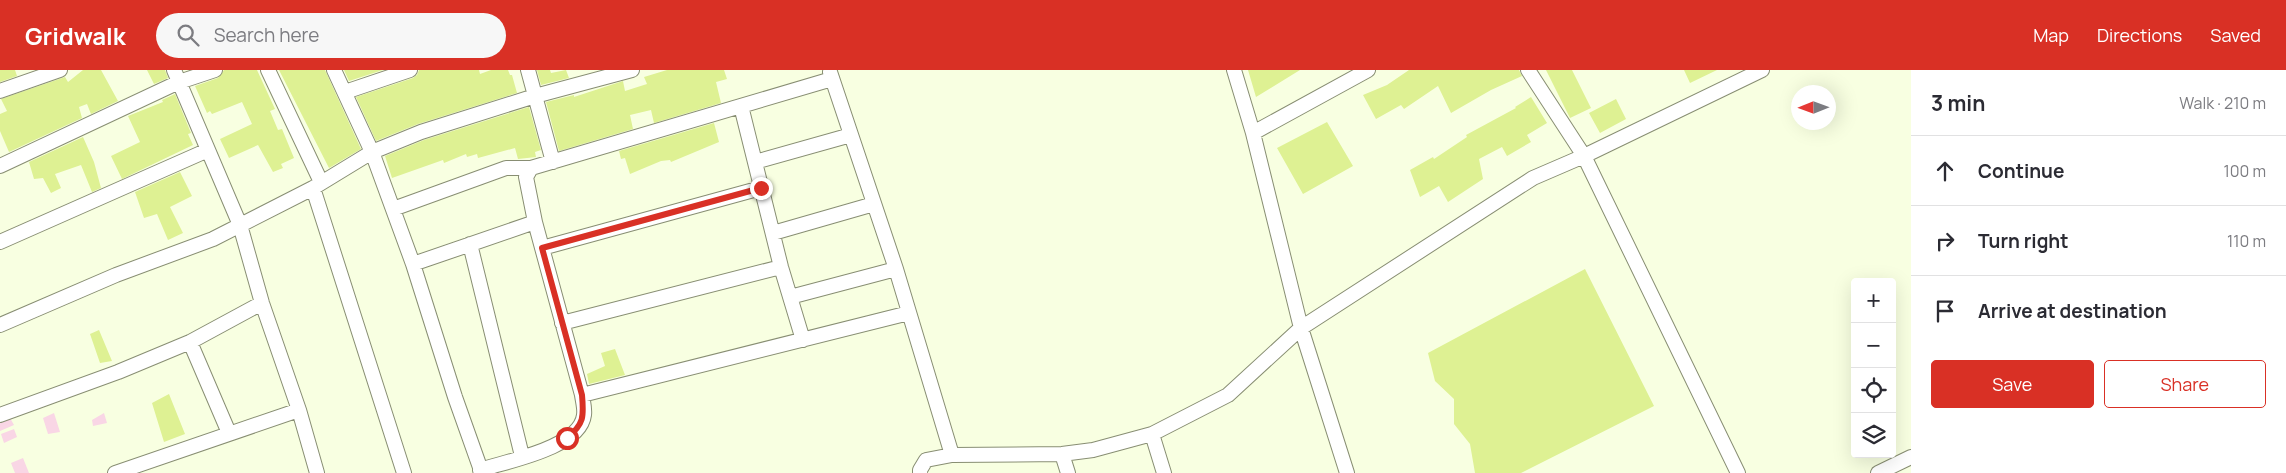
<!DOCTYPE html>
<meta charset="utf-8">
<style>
body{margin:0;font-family:Manrope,sans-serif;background:#f7f7f7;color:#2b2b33}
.controls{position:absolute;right:15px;bottom:15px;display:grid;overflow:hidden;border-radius:5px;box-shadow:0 5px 20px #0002}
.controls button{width:45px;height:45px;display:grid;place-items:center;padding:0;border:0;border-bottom:1px solid #e1e1e2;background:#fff;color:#2b2b33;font:25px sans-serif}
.compass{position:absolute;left:1791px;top:15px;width:45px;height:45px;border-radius:50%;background:#fff;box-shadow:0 5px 20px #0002;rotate:269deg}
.stop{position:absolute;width:15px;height:15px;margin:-11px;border:4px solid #d93025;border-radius:50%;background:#fff}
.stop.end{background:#d93025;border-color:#fff;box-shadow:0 1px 5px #0008}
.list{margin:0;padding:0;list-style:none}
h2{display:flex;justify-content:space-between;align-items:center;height:65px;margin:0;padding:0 20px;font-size:21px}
h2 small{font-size:16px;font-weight:400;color:#7c7c81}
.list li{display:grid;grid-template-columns:32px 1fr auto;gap:15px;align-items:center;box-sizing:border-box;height:70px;padding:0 20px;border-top:1px solid #e1e1e2}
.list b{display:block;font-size:19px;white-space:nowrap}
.list em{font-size:16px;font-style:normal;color:#7c7c81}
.actions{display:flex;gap:10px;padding:15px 20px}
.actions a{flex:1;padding:11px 0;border:1px solid #d93025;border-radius:5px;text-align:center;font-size:18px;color:#d93025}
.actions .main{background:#d93025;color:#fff}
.icon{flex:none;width:28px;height:28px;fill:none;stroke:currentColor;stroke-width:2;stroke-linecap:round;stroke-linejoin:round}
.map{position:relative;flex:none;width:1911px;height:403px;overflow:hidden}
header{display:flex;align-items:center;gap:30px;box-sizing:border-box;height:70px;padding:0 25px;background:#d93025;color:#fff}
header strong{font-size:24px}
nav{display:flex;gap:28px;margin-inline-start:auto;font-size:18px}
.search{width:350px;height:45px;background:#f7f7f7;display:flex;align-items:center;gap:12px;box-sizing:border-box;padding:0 18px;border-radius:28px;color:#7c7c81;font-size:19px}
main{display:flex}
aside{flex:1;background:#fff}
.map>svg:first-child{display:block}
.green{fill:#f9d6e5}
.building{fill:#def193}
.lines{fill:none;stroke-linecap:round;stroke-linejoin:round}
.minor-casing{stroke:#888e73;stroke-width:16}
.minor{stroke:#fff;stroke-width:14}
.route{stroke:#d93025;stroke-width:6}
</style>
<header>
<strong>Gridwalk</strong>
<div class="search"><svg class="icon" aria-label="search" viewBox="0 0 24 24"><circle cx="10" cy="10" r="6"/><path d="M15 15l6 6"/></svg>Search here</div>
<nav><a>Map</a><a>Directions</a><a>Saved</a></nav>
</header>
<main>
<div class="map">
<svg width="1911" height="403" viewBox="0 0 1911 403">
<rect width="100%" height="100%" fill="#f8ffe1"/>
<path class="green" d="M54 343 60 362 48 364 43 348Z
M104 343 107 353 93 356 92 350Z
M10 348 14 355 0 361V351Z
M14 359 17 367 4 373 1 364Z
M23 388 29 403H15L11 393Z"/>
<path class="building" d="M0 0H15L17 6 0 12Z
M83 0H101L118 31 91 44 87 34 79 37 82 48 9 82 0 61V44L7 41 1 29 65 7 68 12Z
M147 0H165L168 8 154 14Z
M224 0H257L275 39 270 41 278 60 282 59 294 88 281 94 283 98 273 102 258 75 229 88 220 69 252 54 242 32 212 44 210 41 207 43 195 16 218 8Z
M279 0H325L361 79 329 98Z
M344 0H383L349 11Z
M419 0H479L480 4 491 0H508L510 5H512L517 23 418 54 376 71 356 27 413 8 417 5Z
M537 0H550L551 3 566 0 569 8 541 15Z
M667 0H724L727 9 716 12 721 33 654 53 651 40 630 45 633 59 559 81 546 32 574 25V27L623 11 625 21 647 14 644 7Z
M1248 0H1300L1256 27Z
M1409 0H1519L1522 6 1491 20 1451 43 1438 16 1404 39 1401 35 1376 49 1363 25 1387 15Z
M1546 0H1572L1591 38 1570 48Z
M1684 0H1717L1690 13Z
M175 24 191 63 188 64 193 75 122 109 111 86 140 72 128 46 163 32 162 30Z
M1531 27 1547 53 1527 65 1531 72 1507 86 1502 77 1479 89 1483 109 1448 132 1439 116 1420 127 1410 100 1433 87 1434 89 1467 67 1466 65 1516 38 1515 37Z
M1616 29 1626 49 1600 63 1589 43Z
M529 37 541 80 535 82 536 87 518 89 515 78 478 88 477 84 467 87 466 84 444 93 443 90 392 108 385 86 424 70Z
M1327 52 1353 96 1303 124 1277 78Z
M714 53 719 72 671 92 670 90 661 91 630 104 625 88 621 89 619 81Z
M83 67 94 92 101 118 92 122 81 95 55 104 61 118 51 123 43 108 34 109 29 92Z
M180 102 192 126 170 137 183 163 168 170 157 144 144 148 135 122Z
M1585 199 1654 336 1521 403H1475L1470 374 1454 354V329L1435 311 1428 283Z
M99 260 112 291 100 293 90 264Z
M615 279 625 305 589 314 587 304 605 296 601 283Z
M169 324 185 364 164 372 152 333Z"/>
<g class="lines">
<g class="minor-casing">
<path id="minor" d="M174 0 240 155 262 233 299 340 317 403
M268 0 321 112
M334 0 372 82 413 194 455 327 482 403
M528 0 553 92
M1234 0 1253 63 1301 258 1347 403
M1528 0 1584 86 1738 403
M830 2 896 199 952 385
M0 21 60 0
M345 22 410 0
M741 36 781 197 803 270
M1253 63 1368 0
M755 92 851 65
M0 96 179 12 215 0
M313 118 404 403
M393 139 506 98H531L832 9
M773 163 874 134
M0 172 208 80
M470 174 522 386
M542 178 761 118
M413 194 535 152
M790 227 896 199
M562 253 781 197
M0 255 116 205 213 169 313 118 372 82 421 62 535 26 632 0
M190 272 229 363
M582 325 909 243
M0 345 118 302 190 272 262 233
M1152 364 1164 403
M1062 384 1068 403
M480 400C507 391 580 378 584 345 585 339 583 332 582 325L535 152 526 107 531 98
M115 403 299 340
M920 403V400L926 390 952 385 1062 384 1093 380 1152 364 1228 325 1301 258 1533 108 1584 86 1762 0
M1878 403 1911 387"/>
</g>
<use href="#minor" class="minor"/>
</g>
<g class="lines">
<path class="route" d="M567 368C584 354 584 347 582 325L542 178 761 118"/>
</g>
</svg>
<div class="controls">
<button>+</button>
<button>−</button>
<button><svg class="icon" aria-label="locate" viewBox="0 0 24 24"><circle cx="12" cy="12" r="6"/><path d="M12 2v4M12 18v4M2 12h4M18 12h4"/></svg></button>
<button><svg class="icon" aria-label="layers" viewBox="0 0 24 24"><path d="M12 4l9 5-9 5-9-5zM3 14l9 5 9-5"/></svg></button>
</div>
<svg class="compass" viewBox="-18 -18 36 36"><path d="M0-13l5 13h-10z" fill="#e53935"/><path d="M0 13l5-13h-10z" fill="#7c7c81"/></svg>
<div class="stop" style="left:567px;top:368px"></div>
<div class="stop end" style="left:761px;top:118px"></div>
</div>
<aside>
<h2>3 min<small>Walk · 210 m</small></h2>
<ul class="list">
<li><svg class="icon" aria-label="ahead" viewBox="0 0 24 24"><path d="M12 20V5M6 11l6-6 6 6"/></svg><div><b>Continue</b></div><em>100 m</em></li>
<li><svg class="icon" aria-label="right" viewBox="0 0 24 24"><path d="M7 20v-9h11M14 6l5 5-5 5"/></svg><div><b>Turn right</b></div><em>110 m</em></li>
<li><svg class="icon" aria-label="arrive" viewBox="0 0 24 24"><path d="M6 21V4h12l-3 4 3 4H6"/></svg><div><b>Arrive at destination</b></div></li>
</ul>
<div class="actions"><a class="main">Save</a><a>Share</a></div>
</aside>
</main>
